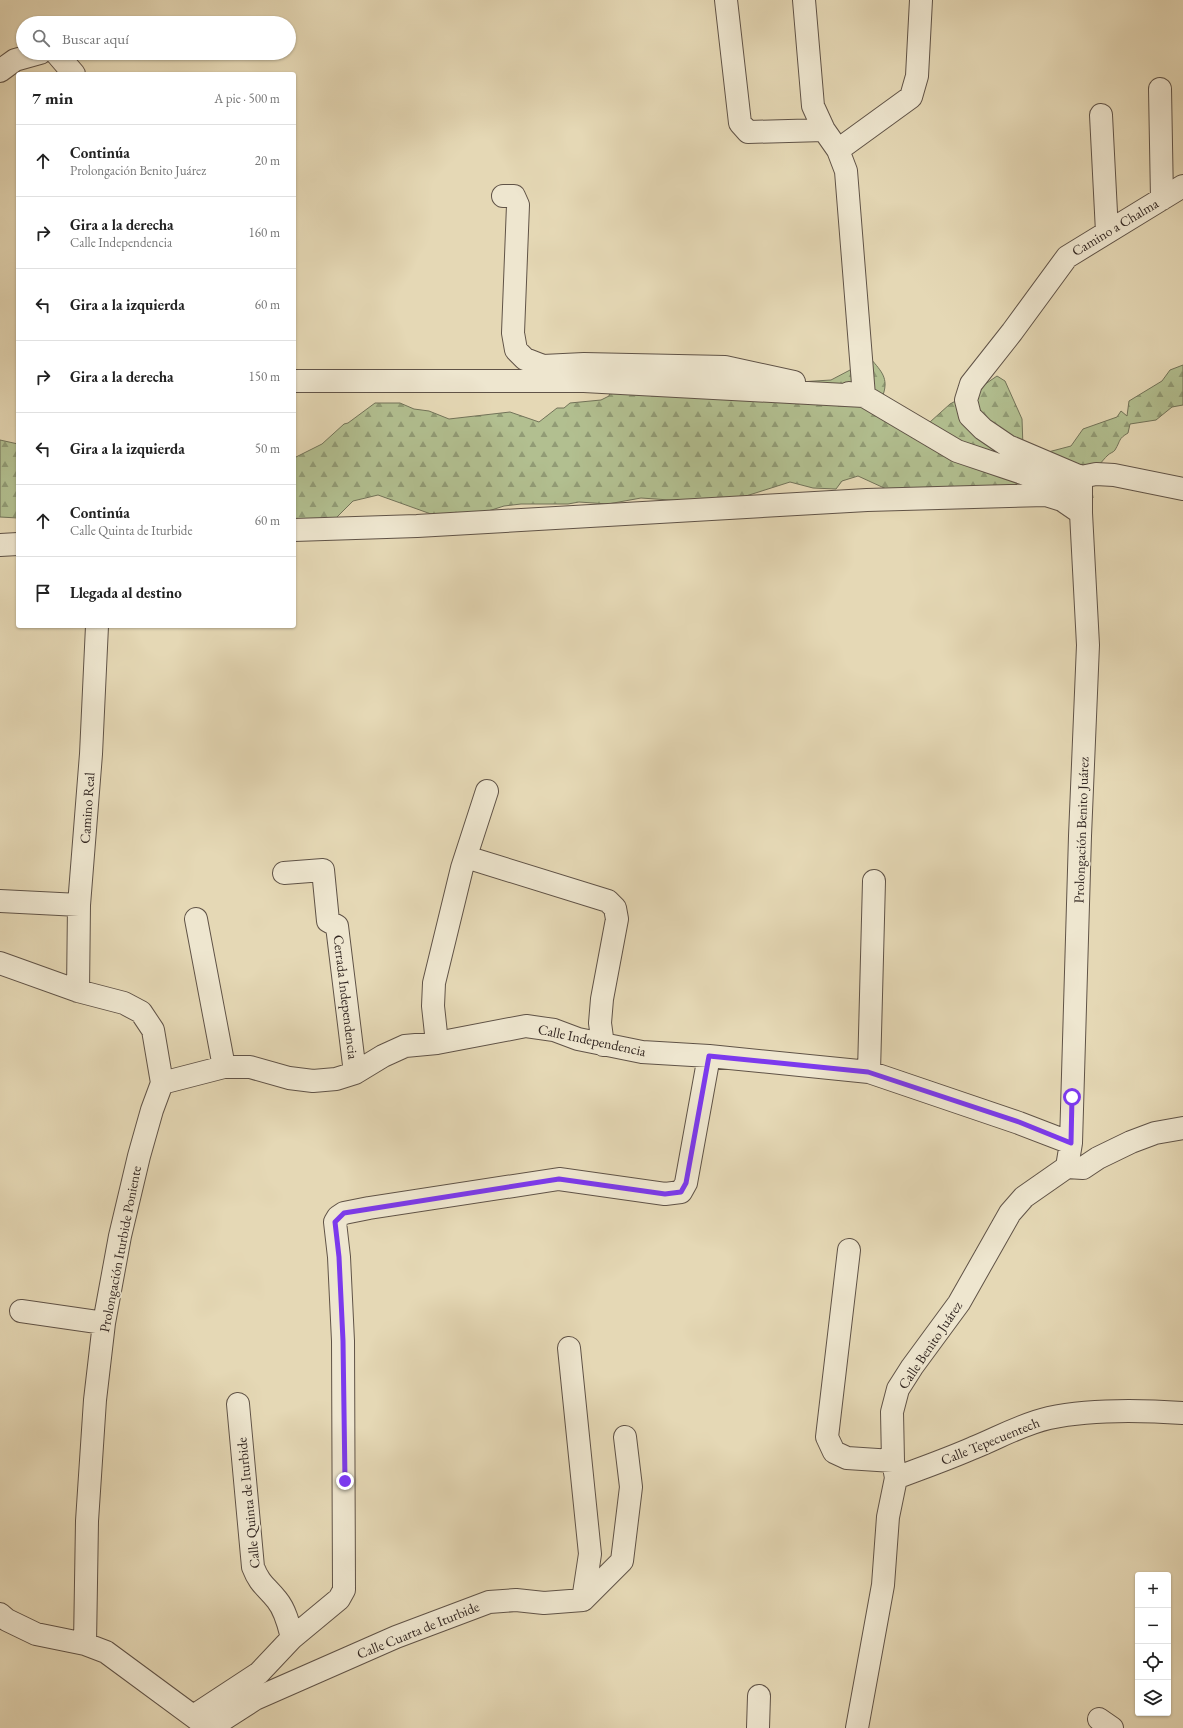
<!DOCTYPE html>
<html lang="es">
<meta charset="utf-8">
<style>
body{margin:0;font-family:"EB Garamond",serif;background:#f2f2f2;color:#222}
.controls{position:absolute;right:12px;bottom:12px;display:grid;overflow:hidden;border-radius:4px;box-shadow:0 1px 3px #0004}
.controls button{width:36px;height:36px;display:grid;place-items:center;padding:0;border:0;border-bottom:1px solid #e0e0e0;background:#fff;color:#222;font:20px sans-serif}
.stop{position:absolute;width:12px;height:12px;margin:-9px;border:3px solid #7c3aed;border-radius:50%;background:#fff}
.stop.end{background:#7c3aed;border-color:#fff;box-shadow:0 1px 4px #0008}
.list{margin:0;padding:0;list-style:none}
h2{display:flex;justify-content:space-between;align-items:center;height:52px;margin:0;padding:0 16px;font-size:17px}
h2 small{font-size:13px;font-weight:400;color:#767676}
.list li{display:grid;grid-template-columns:26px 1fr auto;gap:12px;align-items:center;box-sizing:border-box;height:72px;padding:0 16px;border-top:1px solid #e0e0e0}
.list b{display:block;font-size:15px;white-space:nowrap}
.list p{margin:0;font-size:13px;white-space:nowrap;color:#767676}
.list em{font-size:13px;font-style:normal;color:#767676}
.icon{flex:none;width:22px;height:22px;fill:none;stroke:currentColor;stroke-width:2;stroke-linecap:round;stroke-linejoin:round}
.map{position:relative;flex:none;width:1183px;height:1728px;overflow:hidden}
.search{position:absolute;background:#fff;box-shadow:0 1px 3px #0004;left:16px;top:16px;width:280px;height:44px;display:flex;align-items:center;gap:10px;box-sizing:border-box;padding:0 14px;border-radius:22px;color:#767676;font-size:15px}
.panel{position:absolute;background:#fff;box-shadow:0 1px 3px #0004;left:16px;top:72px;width:280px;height:556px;border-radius:4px}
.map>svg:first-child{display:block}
.forest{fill:url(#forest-firs);stroke:#727359}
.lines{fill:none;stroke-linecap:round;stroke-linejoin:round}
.minor-casing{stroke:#605347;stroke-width:24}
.minor{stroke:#eee6cf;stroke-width:22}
.route{stroke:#7c3aed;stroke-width:5}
.labels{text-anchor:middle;stroke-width:3.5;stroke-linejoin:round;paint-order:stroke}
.street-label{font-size:14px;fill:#332722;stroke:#eee6cf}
</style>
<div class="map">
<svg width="1183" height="1728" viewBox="0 0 1183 1728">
<defs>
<pattern id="forest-firs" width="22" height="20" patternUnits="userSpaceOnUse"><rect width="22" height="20" fill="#b2bf90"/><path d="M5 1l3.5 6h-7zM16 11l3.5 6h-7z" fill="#919b75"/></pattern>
</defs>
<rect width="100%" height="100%" fill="#e5d8b5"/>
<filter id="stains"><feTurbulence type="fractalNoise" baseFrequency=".005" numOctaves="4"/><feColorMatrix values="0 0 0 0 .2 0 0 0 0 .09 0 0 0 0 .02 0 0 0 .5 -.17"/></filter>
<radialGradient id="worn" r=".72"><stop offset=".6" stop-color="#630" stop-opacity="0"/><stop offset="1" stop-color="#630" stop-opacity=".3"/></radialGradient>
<path class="forest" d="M871 359C881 371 889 378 883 395L911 414 930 422 950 404 978 389 997 376 1005 381 1022 419 1023 447 1033 456 1071 446 1083 429 1117 417 1121 411 1127 416 1129 401 1162 381 1170 370 1183 365V405L1172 407 1156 420 1130 424 1128 433C1118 439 1121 440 1115 450 1114 452 1110 453 1108 455 1094 469 1090 479 1093 498H1083L1057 506 906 498 858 476 842 481 836 489 813 488 790 482 746 496 727 504 641 498 608 504 579 502 568 504H521L504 506 482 513 431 514 378 495 353 501 335 519 294 537V458L322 444 344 424 348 423 375 403H400L414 409 429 411 449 419 510 412 539 422 557 408H564L570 403 601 400 609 396 612 385 799 382 831 380Z
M0 440 18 444V518L0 517Z"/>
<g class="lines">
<g class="minor-casing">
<path id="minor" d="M726 0 740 123 748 132 824 130
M56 53 74 74
M0 71 15 60 40 53
M1160 89 1162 199
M1101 115 1107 232
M838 150 911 97 917 76 921 0
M503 196H514L518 205 513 333 516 350 525 359 543 366 584 364 725 367 794 382
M294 381H584L864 396 846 171 838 150 824 130 813 106 804 0
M849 393 864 396 957 451 1070 489
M1081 477 1096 474 1114 475 1183 489
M294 530 417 526 867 500 1046 495 1062 500 1081 513
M0 545 18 544
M466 857 608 901 615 908 617 919 602 999 600 1023 603 1045
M284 873 323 870 328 921 337 926 355 1073
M0 901 79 905
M196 919 224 1067
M0 963 78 991 124 1003 141 1012 153 1030 162 1083 152 1110 139 1156 120 1236 104 1323 95 1400 87 1521 85 1644
M78 991 79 905 91 754 97 626
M437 1043 433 1006 434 983 462 868 487 791
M869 1072 874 881
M162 1083 224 1067H250L289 1078 313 1081 336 1079 355 1073 383 1056 405 1046 437 1043 526 1026 554 1030 578 1039 642 1052 709 1056 869 1072 1019 1123 1071 1143
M1067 1167 1071 1143 1080 836 1088 645 1081 513V477L1008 446 983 429 970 416 966 400 971 384 1012 332 1067 257 1183 186
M1067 1167 1083 1168 1098 1158 1131 1142 1155 1133 1183 1128
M849 1250 827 1437 834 1452 847 1458 893 1461
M21 1311 104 1323
M569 1348 590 1554 583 1600
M238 1404 253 1567C260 1585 266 1586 277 1600 286 1611 289 1626 292 1638
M896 1478C922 1468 948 1459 973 1448 998 1438 1022 1424 1049 1418 1091 1409 1140 1410 1183 1413
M0 1614 7 1620 36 1634 85 1644 106 1652 205 1725
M195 1715 259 1673 292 1638 339 1599 344 1590 343 1341 339 1257 335 1222 338 1217 344 1213 369 1208 559 1179 665 1194 681 1192 686 1183 709 1056
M1099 1719 1112 1728
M210 1728 255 1699 396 1637 489 1602 516 1600 544 1603 583 1600 622 1561 631 1487 625 1437
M758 1728 759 1696
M857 1728 883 1585 888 1517 896 1478 893 1461 892 1412 898 1389 912 1367 959 1303 1010 1213 1024 1197 1067 1167"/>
</g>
<use href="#minor" class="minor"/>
</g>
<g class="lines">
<path class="route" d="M345 1481 343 1341 339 1257 335 1222 344 1213 559 1179 665 1194 681 1192 686 1183 709 1056 868 1072 1019 1122 1071 1143 1072 1097"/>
</g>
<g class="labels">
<g class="street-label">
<text transform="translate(1115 227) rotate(-31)" y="5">Camino a Chalma</text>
<text transform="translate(87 808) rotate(-86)" y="5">Camino Real</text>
<text transform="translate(1081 830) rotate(-88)" y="5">Prolongación Benito Juárez</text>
<text transform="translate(346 997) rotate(83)" y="5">Cerrada Independencia</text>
<text transform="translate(592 1040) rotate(12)" y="5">Calle Independencia</text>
<text transform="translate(120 1249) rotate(-79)" y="5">Prolongación Iturbide Poniente</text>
<text transform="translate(930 1345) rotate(-56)" y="5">Calle Benito Juárez</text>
<text transform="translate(990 1441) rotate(-22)" y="5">Calle Tepecuentech</text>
<text transform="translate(248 1503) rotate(-96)" y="5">Calle Quinta de Iturbide</text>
<text transform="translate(418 1630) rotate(-22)" y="5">Calle Cuarta de Iturbide</text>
</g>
</g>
<rect width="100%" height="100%" filter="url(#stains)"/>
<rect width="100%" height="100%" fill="url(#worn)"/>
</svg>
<div class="controls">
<button>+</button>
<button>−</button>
<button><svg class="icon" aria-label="locate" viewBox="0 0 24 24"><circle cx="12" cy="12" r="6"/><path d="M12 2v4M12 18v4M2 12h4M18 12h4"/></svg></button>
<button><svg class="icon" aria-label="layers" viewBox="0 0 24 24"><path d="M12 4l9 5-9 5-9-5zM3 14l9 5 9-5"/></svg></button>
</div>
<div class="stop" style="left:1072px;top:1097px"></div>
<div class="stop end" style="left:345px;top:1481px"></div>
<div class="search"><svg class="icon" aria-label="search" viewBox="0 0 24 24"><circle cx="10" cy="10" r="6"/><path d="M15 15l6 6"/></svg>Buscar aquí</div>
<section class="panel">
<h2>7 min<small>A pie · 500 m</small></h2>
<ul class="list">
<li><svg class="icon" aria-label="ahead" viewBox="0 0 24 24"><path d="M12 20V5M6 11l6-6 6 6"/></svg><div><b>Continúa</b><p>Prolongación Benito Juárez</p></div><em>20 m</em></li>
<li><svg class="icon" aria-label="right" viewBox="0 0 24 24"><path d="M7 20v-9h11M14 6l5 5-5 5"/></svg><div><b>Gira a la derecha</b><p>Calle Independencia</p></div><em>160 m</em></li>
<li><svg class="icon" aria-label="left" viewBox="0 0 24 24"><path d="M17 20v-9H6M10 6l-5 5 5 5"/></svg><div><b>Gira a la izquierda</b></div><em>60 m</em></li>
<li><svg class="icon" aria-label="right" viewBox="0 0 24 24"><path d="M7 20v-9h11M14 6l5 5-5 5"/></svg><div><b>Gira a la derecha</b></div><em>150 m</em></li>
<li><svg class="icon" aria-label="left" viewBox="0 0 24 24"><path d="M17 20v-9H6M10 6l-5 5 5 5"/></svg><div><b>Gira a la izquierda</b></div><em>50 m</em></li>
<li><svg class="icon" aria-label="ahead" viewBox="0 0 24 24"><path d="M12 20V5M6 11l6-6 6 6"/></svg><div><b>Continúa</b><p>Calle Quinta de Iturbide</p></div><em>60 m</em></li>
<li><svg class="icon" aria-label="arrive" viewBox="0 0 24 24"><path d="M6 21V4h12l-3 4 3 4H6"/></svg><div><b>Llegada al destino</b></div></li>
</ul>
</section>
</div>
